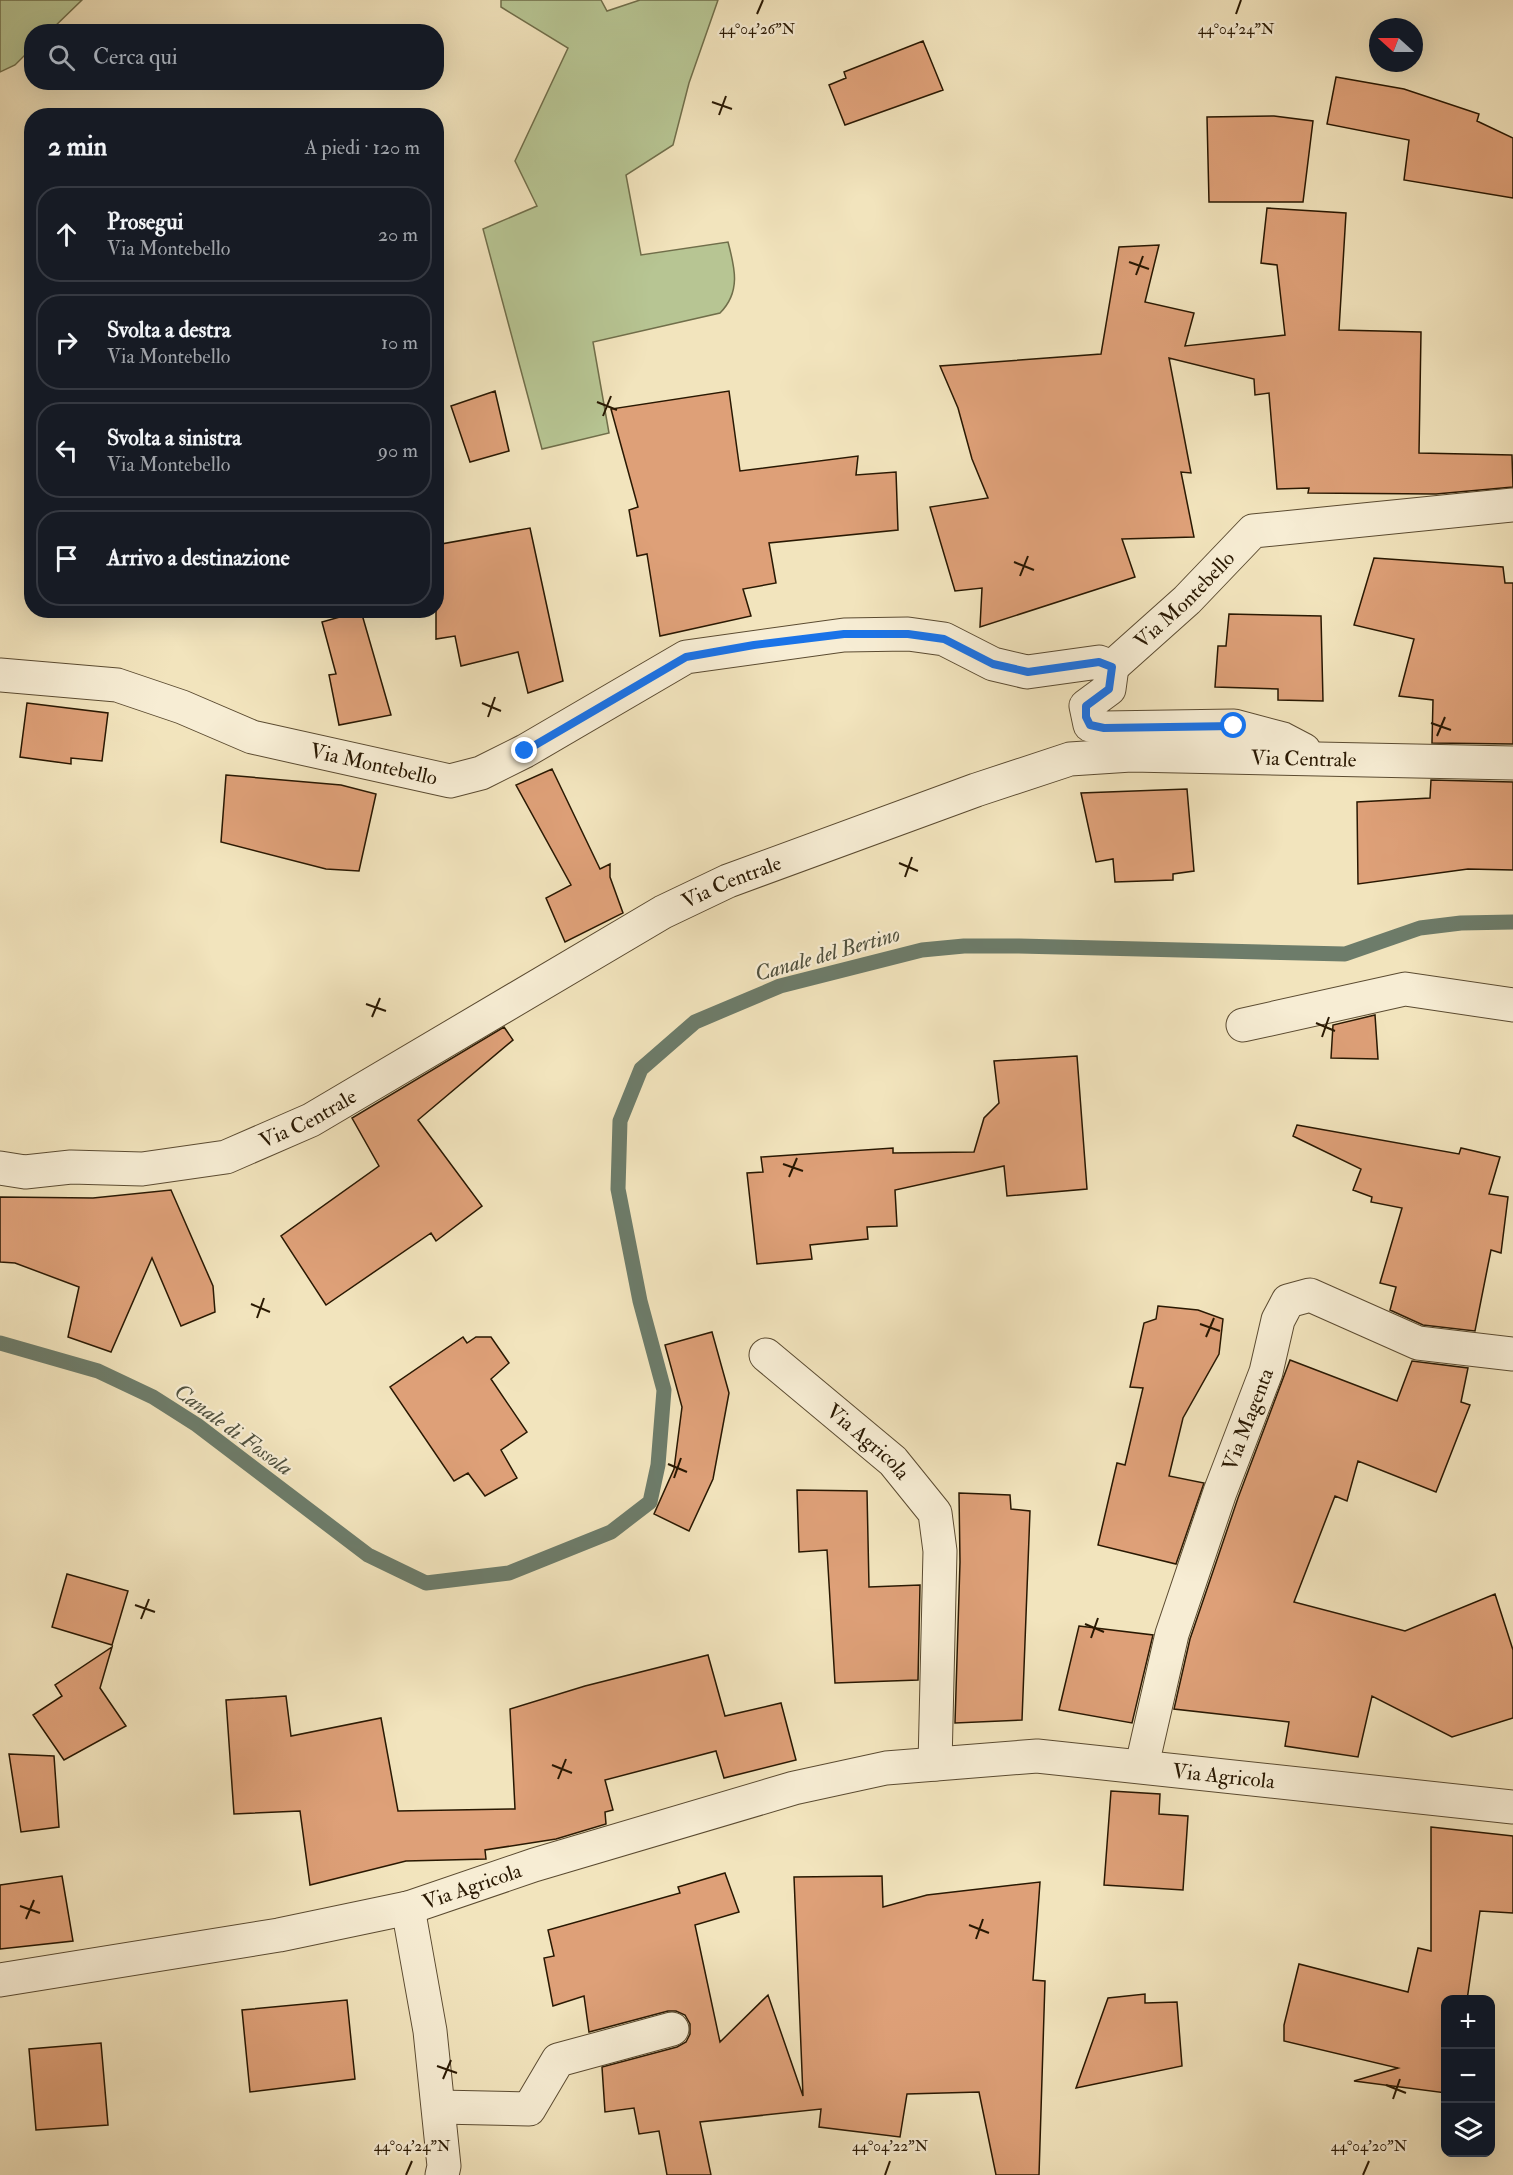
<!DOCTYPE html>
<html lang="it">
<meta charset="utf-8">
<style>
body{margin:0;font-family:"IM FELL Double Pica",serif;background:#20242c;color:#f1f3f6}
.controls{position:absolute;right:18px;bottom:18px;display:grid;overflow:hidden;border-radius:12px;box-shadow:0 6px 24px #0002}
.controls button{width:54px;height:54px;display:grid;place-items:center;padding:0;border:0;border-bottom:2px solid #363941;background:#171b24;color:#f1f3f6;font:30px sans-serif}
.compass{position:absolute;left:1369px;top:18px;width:54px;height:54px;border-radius:50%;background:#171b24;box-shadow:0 6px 24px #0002;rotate:291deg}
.stop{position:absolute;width:18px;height:18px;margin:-14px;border:4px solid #1a73e8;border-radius:50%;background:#fff}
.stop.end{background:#1a73e8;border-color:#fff;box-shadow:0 2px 6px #0008}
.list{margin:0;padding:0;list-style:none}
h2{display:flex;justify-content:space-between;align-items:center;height:78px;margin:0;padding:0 24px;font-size:26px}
h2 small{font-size:20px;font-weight:400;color:#9ea1a6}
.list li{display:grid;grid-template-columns:39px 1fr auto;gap:18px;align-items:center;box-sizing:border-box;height:96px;margin:0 12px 12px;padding:0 12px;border:2px solid #363941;border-radius:24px}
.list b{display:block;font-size:22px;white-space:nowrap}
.list p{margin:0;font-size:20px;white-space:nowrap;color:#9ea1a6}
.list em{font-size:20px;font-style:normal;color:#9ea1a6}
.icon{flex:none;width:33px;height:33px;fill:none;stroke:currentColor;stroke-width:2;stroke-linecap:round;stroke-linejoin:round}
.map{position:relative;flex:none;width:1513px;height:2175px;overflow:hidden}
.search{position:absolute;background:#171b24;box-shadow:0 6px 24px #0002;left:24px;top:24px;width:420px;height:66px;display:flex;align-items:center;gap:15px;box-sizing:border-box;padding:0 21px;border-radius:24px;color:#9ea1a6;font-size:22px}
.panel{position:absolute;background:#171b24;box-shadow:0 6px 24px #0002;left:24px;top:108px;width:420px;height:510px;border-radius:24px}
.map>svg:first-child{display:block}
.green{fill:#b7c593;stroke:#706e4a;stroke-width:1.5}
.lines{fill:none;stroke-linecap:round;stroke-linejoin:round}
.stream{stroke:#6d7c6a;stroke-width:15}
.building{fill:#dea078;stroke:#291802;stroke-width:1.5}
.minor-casing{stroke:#5b4b31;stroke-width:35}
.tertiary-casing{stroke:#5b4b31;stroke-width:35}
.minor{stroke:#f7edd4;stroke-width:33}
.tertiary{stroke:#f7edd4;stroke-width:33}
.route{stroke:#1a73e8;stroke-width:8}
.ticks{fill:none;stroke:#291802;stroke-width:2}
.labels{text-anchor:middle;stroke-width:4.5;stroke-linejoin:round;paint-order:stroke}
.street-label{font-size:21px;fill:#291802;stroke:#f7edd4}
.water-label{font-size:22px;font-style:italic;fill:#51523f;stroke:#f7edd4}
.ticks-label{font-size:15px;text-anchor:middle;fill:#291802;stroke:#f7edd4;stroke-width:4.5;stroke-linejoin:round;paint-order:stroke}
</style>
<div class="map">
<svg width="1513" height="2175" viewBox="0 0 1513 2175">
<rect width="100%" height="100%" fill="#f2e4bd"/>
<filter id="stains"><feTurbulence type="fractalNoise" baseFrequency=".00333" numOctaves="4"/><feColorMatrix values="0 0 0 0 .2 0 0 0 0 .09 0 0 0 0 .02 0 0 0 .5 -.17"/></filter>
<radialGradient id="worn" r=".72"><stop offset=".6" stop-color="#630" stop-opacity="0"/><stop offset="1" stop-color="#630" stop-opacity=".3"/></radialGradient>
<path class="green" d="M0 0H82L50 31 32 32 31 49 15 65 0 72Z
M501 0H601L607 11 640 0H718L689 83 673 145 626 175 641 255 728 242C735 268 741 292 720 313L593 342 609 433 542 449 483 229 537 206 515 161 568 48 501 7Z"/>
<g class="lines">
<path class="stream" d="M0 1343 98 1371 153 1397 197 1425 368 1555 426 1583 509 1573 611 1532 650 1502 658 1465 664 1390 640 1301 618 1189 620 1121 641 1069 695 1022 780 986 922 950 964 946H1019L1345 954 1420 928 1461 923 1513 922"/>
</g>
<path class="building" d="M923 41 943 90 845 125 829 85 846 78 844 72Z
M1336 77 1404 89 1479 114 1477 121 1513 138V198L1404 180 1409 140 1327 124Z
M1274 116 1313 121 1303 202H1209L1207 117Z
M1267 208 1346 213 1339 330 1421 332 1419 453 1512 455 1513 487 1436 494 1308 493 1309 488 1277 489 1269 393 1255 395 1254 379 1169 358 1191 473 1181 472 1194 537 1122 539 1135 577 980 627 982 588 955 591 930 507 988 498 972 459 958 408 940 366 1101 354 1119 247 1159 245 1145 302 1194 313 1185 346 1285 335 1277 265 1261 263Z
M495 391 509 451 470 462 451 406Z
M729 391 740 471 858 456 856 475 896 472 898 530 769 543 776 583 743 589 751 616 660 636 647 554 637 556 629 510 638 507 611 409Z
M530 528 563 681 528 693 518 652 461 666 455 636 436 639V545Z
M1374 558 1503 567 1505 583H1513V744L1432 743 1433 700 1399 696 1414 639 1354 625Z
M361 611 391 715 339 725 329 675 336 674 322 622Z
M1229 614 1321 616 1323 701 1278 700V689L1215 687 1218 646H1226Z
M27 703 108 713 102 761 71 758V764L20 757Z
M552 769 600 869 610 864V877L623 913 565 942 546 898 571 885 516 785Z
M226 775 341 785 376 794 359 871 326 869 221 842Z
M1431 780 1513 782V870L1468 869 1358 884 1357 802 1430 798Z
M1187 789 1194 871 1173 874V880L1115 882 1113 859 1096 862 1081 793Z
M1375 1015 1378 1059 1331 1058 1333 1025Z
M504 1027 513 1040 418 1120 482 1206 436 1241 431 1233 326 1305 281 1236 379 1166 352 1118Z
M1077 1056 1087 1189 1007 1196 1004 1166 895 1190 897 1226 867 1227 868 1239 810 1245 812 1259 757 1264 747 1173 763 1172 761 1157 893 1148V1153L974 1152 984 1118 999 1103 994 1061Z
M1297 1125 1459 1154 1461 1148 1500 1157 1489 1194 1508 1197 1501 1253 1491 1250 1475 1331 1423 1325 1390 1310 1396 1287 1380 1283 1402 1208 1371 1202 1372 1197 1353 1190 1361 1169 1293 1136Z
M171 1190 213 1286 215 1312 181 1326 152 1258 111 1352 68 1337 79 1287 15 1263 0 1262V1197L93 1198Z
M1158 1306 1198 1310 1223 1319 1219 1354 1183 1418 1169 1476 1204 1483 1176 1564 1098 1545 1117 1463 1125 1465 1143 1388 1130 1387 1144 1323 1156 1319Z
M712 1332 729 1393 713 1479 689 1531 654 1514 674 1469 682 1407 665 1345Z
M463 1337 467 1343 476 1337H491L509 1363 491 1379 527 1432 501 1450 517 1478 485 1496 468 1473 454 1481 390 1387Z
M1290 1360 1397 1401 1412 1361 1468 1368 1461 1402 1470 1405 1436 1492 1358 1461 1347 1501 1335 1496 1294 1602 1405 1631 1495 1594 1513 1650V1718L1452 1737 1372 1696 1358 1757 1285 1746 1289 1722 1174 1709 1190 1639 1238 1498Z
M797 1490 867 1491 869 1587 920 1585 918 1680 835 1683 827 1550 799 1552Z
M959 1493 1010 1495 1011 1509 1030 1511 1022 1720 955 1723 960 1562Z
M67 1574 128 1591 112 1645 52 1627Z
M1079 1626 1153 1635 1132 1723 1059 1710Z
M112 1647 100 1688 126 1726 64 1760 33 1715 62 1696 55 1685Z
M708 1655 725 1716 781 1703 796 1760 724 1778 716 1751 605 1780 613 1810 605 1812 606 1824 556 1839 485 1850 486 1859 406 1861 310 1885 300 1811 234 1814 226 1700 286 1696 291 1736 381 1718 398 1811 515 1809 510 1709 585 1686Z
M9 1754 54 1756 59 1827 21 1832Z
M1111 1791 1160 1794 1159 1814 1188 1816 1183 1890 1104 1885Z
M1431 1827 1513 1836V1913L1480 1911 1467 2000H1446V2093L1354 2081 1398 2068 1284 2041V2025L1299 1964 1408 1992 1418 1948 1431 1951Z
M725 1873 739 1912 695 1925 720 2042 768 1995 803 2096 794 1877 882 1876 883 1907 927 1895 1040 1882 1033 1980 1045 1981 1039 2175H996L979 2092 907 2094 900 2137 819 2127 821 2109 700 2122 711 2175H667L659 2131 639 2134 634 2108 605 2112 602 2067 677 2047 686 2042 690 2034V2024L685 2015 676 2011H668L589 2032 584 1996 553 2006 544 1958 554 1956 548 1930 680 1893 678 1887Z
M62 1876 73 1941 0 1949V1885Z
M1145 1994V2003L1177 2002 1182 2066 1076 2088 1108 1998Z
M347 2000 355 2079 250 2092 242 2010Z
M101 2043 108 2125 36 2130 29 2049Z"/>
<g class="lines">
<g class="minor-casing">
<g id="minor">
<path id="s1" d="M1112 667 1187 600 1253 531 1513 505"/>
<path id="s2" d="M0 675 117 685 182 707 252 737 450 781 481 773 525 751 686 657 844 635 908 634 944 639 993 664 1027 672 1099 662 1112 667 1109 689 1086 706 1090 725 1104 728 1234 726 1283 739 1304 750"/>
<path d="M1243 1025 1405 989 1513 1005"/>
<path id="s3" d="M0 1168 25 1172 71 1167 142 1169 226 1157 311 1120 663 912 728 881 976 790 1070 759 1131 755 1513 763"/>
<path id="s4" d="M766 1355 893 1461 935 1513 940 1551 935 1764"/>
<path id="s5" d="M1142 1765 1172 1634 1220 1492 1266 1372 1278 1320 1288 1301 1310 1295 1418 1343 1513 1354"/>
<path d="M408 1908 430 2031 444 2166 442 2175"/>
<path d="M439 2107 529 2109 558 2060 672 2029"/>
</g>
</g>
<g class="tertiary-casing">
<g id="tertiary">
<path id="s6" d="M0 1980 279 1935 408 1908 534 1865 794 1788 886 1768 1037 1756 1513 1807"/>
</g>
</g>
<use href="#minor" class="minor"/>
<use href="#tertiary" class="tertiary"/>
</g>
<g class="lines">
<path class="route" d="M525 751 686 657 754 645 844 634H908L944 639 993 664 1028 672 1099 662 1112 667 1109 689 1086 706V717L1090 725 1104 728 1234 726"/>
</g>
<path class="ticks" d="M757 14 763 0M1236 14 1241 0M712 102 732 109M719 115 726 96M1129 262 1149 269M1136 275 1143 256M597 402 617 410M603 416 611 396M1014 562 1034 570M1020 576 1028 556M482 703 501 711M488 717 495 697M1431 723 1451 730M1437 736 1445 717M899 863 918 871M905 877 912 857M366 1004 386 1011M372 1017 380 998M1316 1023 1335 1031M1322 1037 1329 1017M783 1164 803 1171M789 1177 797 1158M251 1304 270 1312M257 1318 264 1298M1200 1324 1220 1331M1206 1337 1214 1318M668 1464 687 1472M674 1478 681 1458M135 1605 155 1612M141 1619 149 1599M1085 1624 1104 1632M1091 1638 1098 1618M552 1765 572 1773M558 1779 566 1759M20 1906 40 1913M26 1919 34 1900M969 1925 989 1933M976 1939 983 1919M437 2066 457 2073M443 2079 451 2060M1386 2085 1406 2093M1393 2099 1400 2079M406 2175 412 2161M885 2175 890 2161M1363 2175 1369 2161"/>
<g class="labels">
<g class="street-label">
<text dy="7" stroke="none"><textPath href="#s1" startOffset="99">Via Montebello</textPath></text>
<text dy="7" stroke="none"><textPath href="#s3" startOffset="1398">Via Centrale</textPath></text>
<text dy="7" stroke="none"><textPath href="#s2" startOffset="387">Via Montebello</textPath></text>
<text dy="7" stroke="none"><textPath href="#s3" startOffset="804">Via Centrale</textPath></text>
<text dy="7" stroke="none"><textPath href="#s3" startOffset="318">Via Centrale</textPath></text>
<text dy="7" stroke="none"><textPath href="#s5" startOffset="362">Via Magenta</textPath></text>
<text dy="7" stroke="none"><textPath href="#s4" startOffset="134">Via Agricola</textPath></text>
<text dy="7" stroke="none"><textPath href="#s6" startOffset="1252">Via Agricola</textPath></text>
<text dy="7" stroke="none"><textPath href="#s6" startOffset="482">Via Agricola</textPath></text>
</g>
<g class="water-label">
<text transform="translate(827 953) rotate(-16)" y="8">Canale del Bertino</text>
<text transform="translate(234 1429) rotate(36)" y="8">Canale di Fossola</text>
</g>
</g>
<g class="ticks-label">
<text x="757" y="34">44°04'26"N</text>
<text x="1236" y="34">44°04'24"N</text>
<text x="412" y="2151">44°04'24"N</text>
<text x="890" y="2151">44°04'22"N</text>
<text x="1369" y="2151">44°04'20"N</text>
</g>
<rect width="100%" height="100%" filter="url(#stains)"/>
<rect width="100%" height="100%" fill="url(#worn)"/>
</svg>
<div class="controls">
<button>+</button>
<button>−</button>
<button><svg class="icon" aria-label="layers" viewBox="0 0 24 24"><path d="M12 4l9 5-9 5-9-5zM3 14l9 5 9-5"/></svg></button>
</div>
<svg class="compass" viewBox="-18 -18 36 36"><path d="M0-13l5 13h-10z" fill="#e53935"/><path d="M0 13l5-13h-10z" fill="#9ea1a6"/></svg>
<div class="stop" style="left:1234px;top:726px"></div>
<div class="stop end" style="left:525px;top:751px"></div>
<div class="search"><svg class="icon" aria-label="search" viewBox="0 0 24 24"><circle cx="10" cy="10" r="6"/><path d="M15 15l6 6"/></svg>Cerca qui</div>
<section class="panel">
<h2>2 min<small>A piedi · 120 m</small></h2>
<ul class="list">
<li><svg class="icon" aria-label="ahead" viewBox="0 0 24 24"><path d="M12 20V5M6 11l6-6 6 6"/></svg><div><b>Prosegui</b><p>Via Montebello</p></div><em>20 m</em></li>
<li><svg class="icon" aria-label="right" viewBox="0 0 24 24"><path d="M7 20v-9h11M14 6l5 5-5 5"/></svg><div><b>Svolta a destra</b><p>Via Montebello</p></div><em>10 m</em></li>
<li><svg class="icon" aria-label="left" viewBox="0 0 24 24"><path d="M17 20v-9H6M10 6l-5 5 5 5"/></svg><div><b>Svolta a sinistra</b><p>Via Montebello</p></div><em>90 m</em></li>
<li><svg class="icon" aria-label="arrive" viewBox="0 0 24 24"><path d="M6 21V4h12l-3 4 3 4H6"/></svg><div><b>Arrivo a destinazione</b></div></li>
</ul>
</section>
</div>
